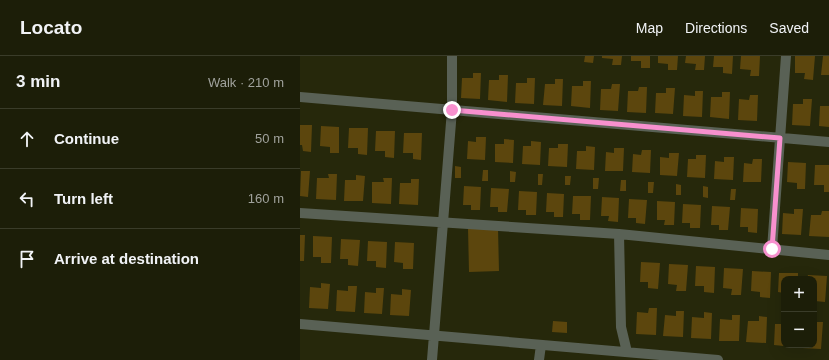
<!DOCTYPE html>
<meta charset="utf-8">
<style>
body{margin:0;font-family:Helvetica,sans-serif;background:#292b16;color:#f1f3f6}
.controls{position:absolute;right:12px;bottom:12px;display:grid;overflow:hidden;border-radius:8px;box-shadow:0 4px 16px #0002}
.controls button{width:36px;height:36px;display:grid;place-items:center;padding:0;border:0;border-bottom:1px solid #3a3c29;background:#1c1e08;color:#f1f3f6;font:20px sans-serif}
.stop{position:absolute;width:12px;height:12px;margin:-9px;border:3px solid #f790ce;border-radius:50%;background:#fff}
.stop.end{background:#f790ce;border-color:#fff;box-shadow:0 1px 4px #0008}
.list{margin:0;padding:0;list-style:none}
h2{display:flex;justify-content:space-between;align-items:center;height:52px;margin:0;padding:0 16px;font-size:17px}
h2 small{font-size:13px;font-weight:400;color:#a0a29c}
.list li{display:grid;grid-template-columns:26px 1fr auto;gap:12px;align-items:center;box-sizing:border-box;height:60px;padding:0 16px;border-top:1px solid #3a3c29}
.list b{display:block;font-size:15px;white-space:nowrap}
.list em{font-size:13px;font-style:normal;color:#a0a29c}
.icon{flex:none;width:22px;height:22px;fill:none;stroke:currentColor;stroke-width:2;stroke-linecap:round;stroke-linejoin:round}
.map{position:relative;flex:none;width:529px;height:304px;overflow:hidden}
header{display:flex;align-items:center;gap:24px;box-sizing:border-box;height:56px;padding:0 20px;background:#1c1e08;border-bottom:1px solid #3a3c29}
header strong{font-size:19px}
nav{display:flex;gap:22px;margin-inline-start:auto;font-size:14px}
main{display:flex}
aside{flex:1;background:#1c1e08}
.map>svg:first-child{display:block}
.building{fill:#5c460d}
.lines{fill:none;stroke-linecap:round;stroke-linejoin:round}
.minor{stroke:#596155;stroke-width:10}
.route{stroke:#f790ce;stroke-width:5}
</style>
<header>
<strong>Locato</strong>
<nav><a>Map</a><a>Directions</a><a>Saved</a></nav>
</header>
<main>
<aside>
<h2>3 min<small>Walk · 210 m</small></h2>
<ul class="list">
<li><svg class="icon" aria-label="ahead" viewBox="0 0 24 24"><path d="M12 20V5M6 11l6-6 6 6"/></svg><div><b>Continue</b></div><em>50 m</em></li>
<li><svg class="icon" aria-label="left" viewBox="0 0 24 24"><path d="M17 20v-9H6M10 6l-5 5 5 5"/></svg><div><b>Turn left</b></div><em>160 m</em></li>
<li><svg class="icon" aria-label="arrive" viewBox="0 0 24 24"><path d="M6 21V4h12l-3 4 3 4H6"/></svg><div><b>Arrive at destination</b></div></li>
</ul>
</aside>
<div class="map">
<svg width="529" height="304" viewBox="0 0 529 304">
<rect width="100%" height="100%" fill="#26280b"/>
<path class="building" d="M285 0H294L293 7 284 6Z
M302 0H322L321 9H312L313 3 302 2Z
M331 0H350V12H341V5H331Z
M358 0H378L377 14H368V8L358 7Z
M386 0H405L404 14H395L396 8 385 7Z
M414 0H433L432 18 423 17V11H413Z
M441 0H460L459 20H450L451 14 440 13Z
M495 0H515L513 24 504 23 505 17H495Z
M523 0H529V19H521Z
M173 17H181L180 43 161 42 162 22H173Z
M199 19H208L207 46 188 44 189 24H199Z
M227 22H235L234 48 215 47 216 27H227Z
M255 23H263L262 50 243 49 245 28H255Z
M283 25H291L290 52 271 50 272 30H283Z
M312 28H320L318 55 300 54 301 33H311Z
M339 31H347L346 57 327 56 328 35H338Z
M366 32H375L373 58 355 57 356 37H366Z
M395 35H403L402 61 383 60 384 39 395 40Z
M422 36H430L429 63 410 61 411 41H422Z
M450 39H458L457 65 438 64 439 43 449 44Z
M503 43H512L510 70 492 69 493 48H503Z
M520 50H529V71L519 70Z
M0 69H12L11 96 3 95 2 89H0Z
M21 70 39 71V97H30V91L20 90Z
M49 72H68L67 99 58 98V92H48Z
M76 75H95L94 102 85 101V95H75Z
M104 77H122L121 104 113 103V97H103Z
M176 81H186L185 104 167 103 168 85 176 86Z
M204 83 214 84 213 107 195 106V88H204Z
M231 85 241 86 240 109 222 108 223 90H231Z
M258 88H268L267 111 248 110 249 92H258Z
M286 90 295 91 294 114 276 113 277 95H286Z
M314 92H324L323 115H305L306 96 314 97Z
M342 94H351L350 117 332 116 333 98 341 99Z
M369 97H379L377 120 360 119V101L369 102Z
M396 99H406L405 122 387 121 388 103H396Z
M424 101H434L433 124 414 123 415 105 424 106Z
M453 103H462L461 126H443L444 107 452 108Z
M488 106 506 107 505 133H497V127L487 126Z
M515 109H529V136H524V129H514Z
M155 110 161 111V122H155Z
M183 114H188V125H182Z
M1 115H10L8 141 0 140Z
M210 115 216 116 215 126H210Z
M28 118H37L36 144 16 143 17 122H29Z
M238 118H243L242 129H238Z
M56 119 65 120 63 145H44L45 124H56Z
M265 120H271L270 129H265Z
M83 122H92L91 148 72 147V126H84Z
M293 122H299L298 133H293Z
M111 123H119L118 149 99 148 100 127H111Z
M321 124H326V135H320Z
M348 126H354L353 137H348Z
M376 128 381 129V139H376Z
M164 130 181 131 180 154H171V149H163Z
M403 130 408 131V142L403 141Z
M191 132 209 133 207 156H198V151H190Z
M431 133H436L435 144H430Z
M219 135 237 136 236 159H226V154H218Z
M247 137 264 138 263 161H254V156H246Z
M273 140H291L290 164H280V158H272Z
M302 141 319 142 318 166 308 165 309 160H301Z
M329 143 347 144 345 168 336 167V162H328Z
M357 145 375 146 374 169H364L365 164H357Z
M383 148 401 149 400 172H390V167H382Z
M412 150 430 151 428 174H419V169H411Z
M441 152 458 153 457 177 448 176V171H440Z
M494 153H503L501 179 482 178 483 157 494 158Z
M522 155H529V181L509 180 511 159H521Z
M168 172H198L199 215 169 216Z
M0 179H5L4 205H0Z
M13 180 32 181 31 207H21V201H13Z
M41 183 60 184 58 210 48 209V203H40Z
M68 185 87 186 86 212 76 211V205H67Z
M95 186 114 187 113 213H103V207L94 206Z
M341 206 360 207 358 233 348 232V226H340Z
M369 208 388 209 386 235H376L377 229 368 228Z
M396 210 415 211 414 237 404 236V230H395Z
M424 212 443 213 441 239H431L432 233 423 232Z
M452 215 471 216 470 242 460 241V236L451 235Z
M479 217H498V223H484V237L478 236Z
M508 219 527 220 525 246 515 245 514 223H507Z
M21 227 30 228 28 253 9 252 10 231 21 232Z
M48 230H57L55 256 36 255 37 234 48 235Z
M76 232H84L82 258 64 257 65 236 76 237Z
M102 233 111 234 109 260 90 259 91 238 102 239Z
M349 252H357L356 279 336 278 337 256 348 257Z
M376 255H384L383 281 363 280 365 259 376 260Z
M404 256 412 257 411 283 391 282 392 261 404 262Z
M432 259H440L439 285H419L420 263 432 264Z
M459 260 467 261 466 287 446 286 448 265H459Z
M253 265 267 266V277L252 276Z
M515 266H523L521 293 502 292V289H514Z
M475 268H484V290L474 289Z"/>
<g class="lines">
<path class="minor" d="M0 41 529 86
M0 157 319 178 529 199
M319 178 321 271 327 296
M472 193 486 0
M0 268 418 304
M132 304 152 54V0
M239 304 241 289"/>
</g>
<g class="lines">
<path class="route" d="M152 54 480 82 472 193"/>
</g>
</svg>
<div class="controls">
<button>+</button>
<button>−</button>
</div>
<div class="stop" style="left:472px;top:193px"></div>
<div class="stop end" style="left:152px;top:54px"></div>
</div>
</main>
